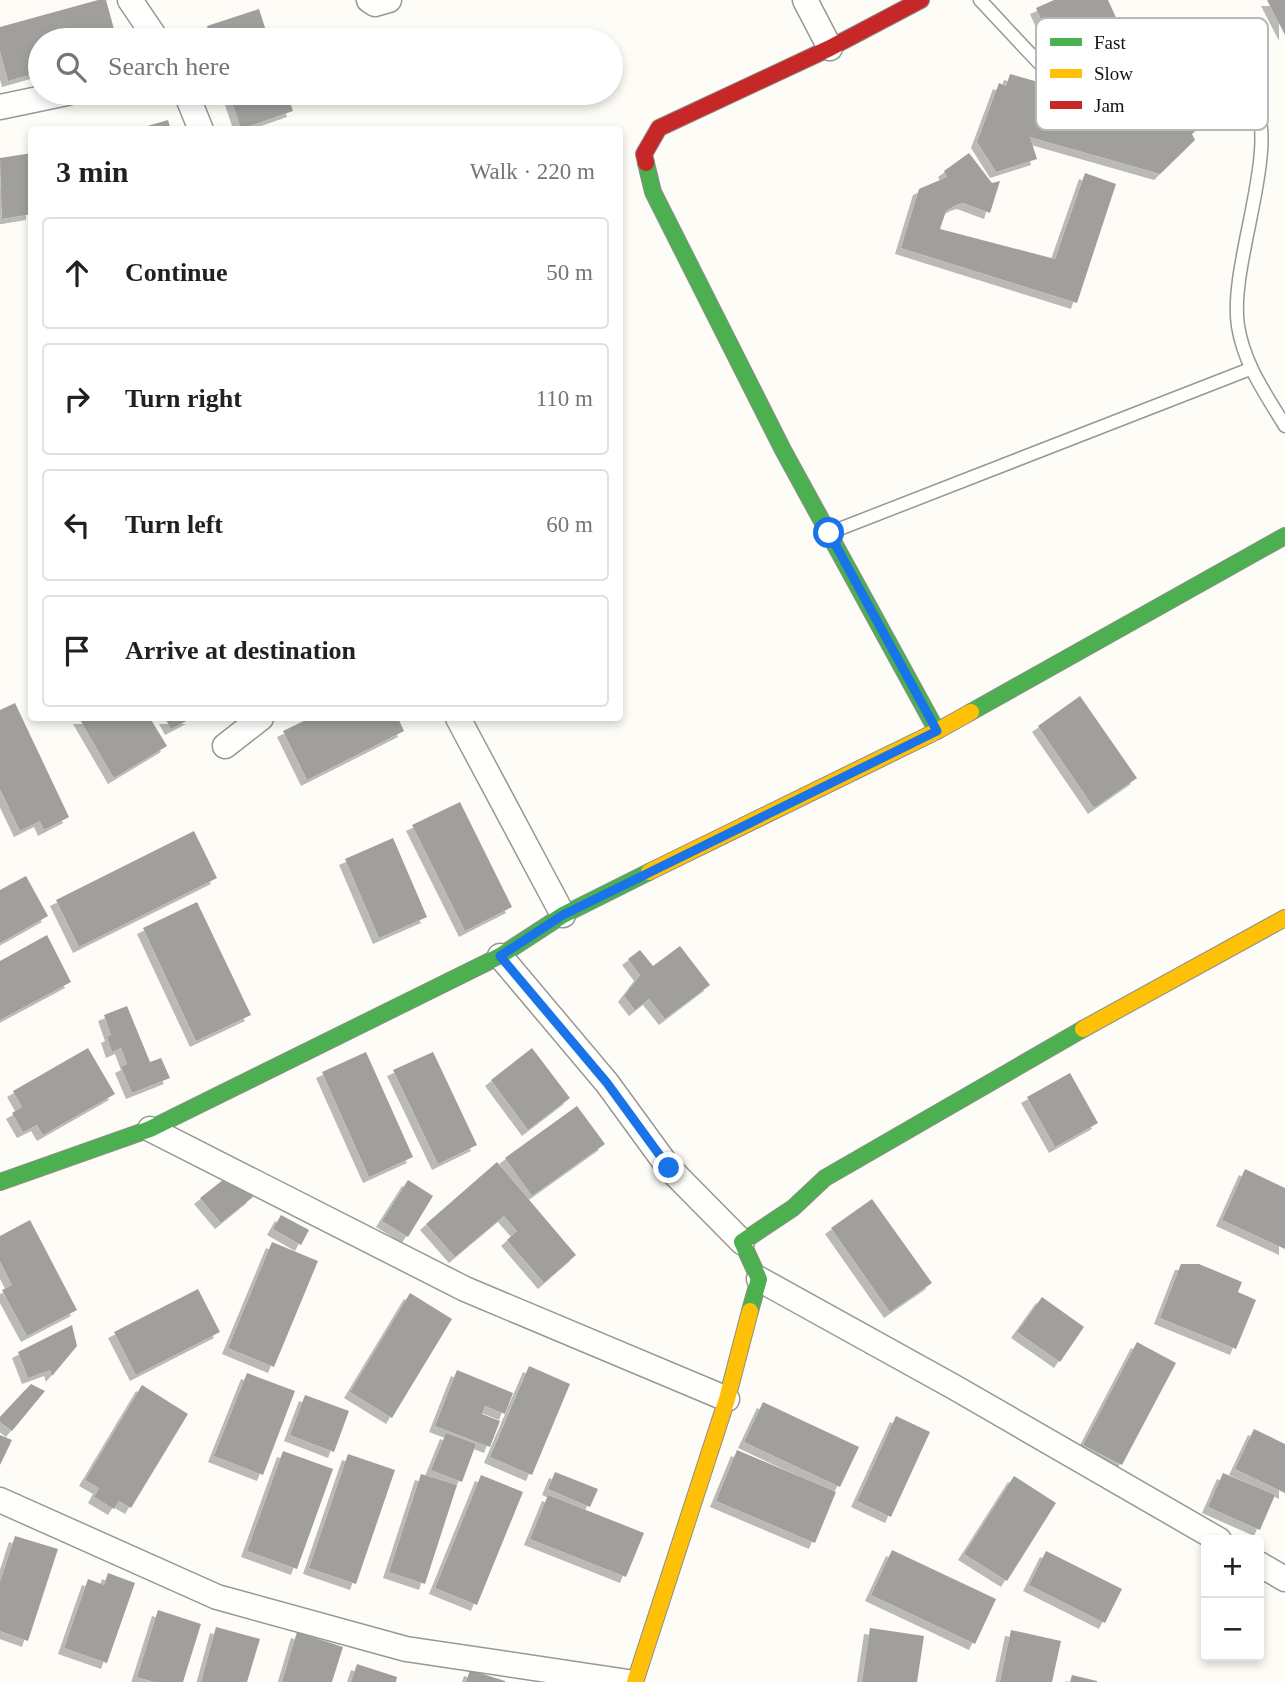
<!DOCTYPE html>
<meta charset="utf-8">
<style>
body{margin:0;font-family:"Times New Roman",serif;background:#f6f6f6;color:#202124}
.controls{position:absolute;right:21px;bottom:21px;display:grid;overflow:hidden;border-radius:7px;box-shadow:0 4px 10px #0003}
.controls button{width:63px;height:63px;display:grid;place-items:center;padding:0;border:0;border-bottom:2px solid #e0e0e0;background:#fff;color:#202124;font:35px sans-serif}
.stop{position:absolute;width:21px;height:21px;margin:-16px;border:5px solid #1a73e8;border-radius:50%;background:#fff}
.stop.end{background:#1a73e8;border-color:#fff;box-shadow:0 2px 7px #0008}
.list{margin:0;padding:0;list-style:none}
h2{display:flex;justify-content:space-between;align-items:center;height:91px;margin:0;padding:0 28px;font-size:30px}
h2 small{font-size:23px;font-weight:400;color:#757577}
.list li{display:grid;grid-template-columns:46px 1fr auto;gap:21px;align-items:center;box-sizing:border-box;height:112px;margin:0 14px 14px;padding:0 14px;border:2px solid #e0e0e0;border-radius:7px}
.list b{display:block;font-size:26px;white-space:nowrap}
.list em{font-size:23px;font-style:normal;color:#757577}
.icon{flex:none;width:38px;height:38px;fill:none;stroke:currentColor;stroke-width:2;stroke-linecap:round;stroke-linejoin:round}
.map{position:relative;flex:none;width:1285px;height:1682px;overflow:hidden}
.search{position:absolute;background:#fff;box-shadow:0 4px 10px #0003;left:28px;top:28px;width:595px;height:77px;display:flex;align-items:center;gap:18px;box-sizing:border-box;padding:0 24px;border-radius:38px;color:#757577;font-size:26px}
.panel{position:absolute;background:#fff;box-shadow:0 4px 10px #0003;left:28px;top:126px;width:595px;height:595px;border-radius:7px}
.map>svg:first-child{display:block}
.building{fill:#a19f9c;filter:url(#shadow)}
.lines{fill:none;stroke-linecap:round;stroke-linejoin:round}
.lane-casing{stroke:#979795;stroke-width:15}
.street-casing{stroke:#979795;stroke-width:27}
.fast-casing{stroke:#8e8d8b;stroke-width:18}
.slow-casing{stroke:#8e8d8b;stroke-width:18}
.jam-casing{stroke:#8e8d8b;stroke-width:18}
.lane{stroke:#fffffe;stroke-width:12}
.street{stroke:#fffffe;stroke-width:24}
.fast{stroke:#4caf50;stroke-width:16}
.slow{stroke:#ffc107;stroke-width:16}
.jam{stroke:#c62828;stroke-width:16}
.route{stroke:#1a73e8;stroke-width:9}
.key{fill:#fff;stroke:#b8b8b8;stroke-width:2}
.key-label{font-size:19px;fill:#111}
</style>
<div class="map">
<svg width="1285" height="1682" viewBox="0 0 1285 1682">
<defs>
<filter id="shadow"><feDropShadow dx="-6" dy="6" stdDeviation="0" flood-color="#0004"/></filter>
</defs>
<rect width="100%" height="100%" fill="#fdfcf7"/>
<path class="building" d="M98 0H106L117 40H40V72L8 81 0 51V27Z
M1054 0H1108L1132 53 1112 61 1117 74 1102 80 1096 67 1068 80 1036 8Z
M1267 0H1285V35Z
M259 9 269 40H211L207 26Z
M1010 74 1042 83 1039 98 1133 128 1176 109 1182 117 1191 112 1198 129 1192 134 1195 140 1160 174 1030 137 1037 159 996 172 977 142 999 83 1006 86Z
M229 93H287L293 111 241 129Z
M168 120 171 130H137V129Z
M32 153V214L2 219 0 158Z
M969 153 992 183 1000 181 990 213 963 203 956 205 946 211 940 229 1055 259 1085 173 1116 184 1077 303 901 248 919 189 947 177 944 171Z
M1080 696 1137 778 1094 808 1038 726Z
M15 703 69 817 44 830 40 821 20 831 0 789V710Z
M79 718H150L167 746 114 778Z
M165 718H192L171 729Z
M310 718H398L404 731 307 780 283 731Z
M460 802 512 907 465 931 412 825Z
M194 831 217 878 79 947 56 900Z
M393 838 427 917 379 938 345 859Z
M26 876 48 916 0 943V890Z
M197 902 251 1015 196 1041 143 928Z
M47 935 71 982 0 1020V961Z
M680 946 710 985 665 1019 649 999 635 1010 624 996 640 975 628 959 640 950 653 966Z
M127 1006 150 1062 161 1058 170 1078 132 1093 121 1067 127 1064 121 1048 112 1052 107 1037 111 1035 104 1015Z
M88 1048 115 1094 43 1135 37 1125 23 1132 12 1113 22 1107 13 1091Z
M532 1048 570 1098 528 1130 491 1080Z
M366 1052 413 1157 369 1177 322 1072Z
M433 1052 477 1145 438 1164 393 1070Z
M1070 1073 1098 1123 1055 1147 1027 1097Z
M577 1106 605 1144 532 1196 505 1158Z
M497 1162 576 1255 544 1283 507 1240 517 1231 504 1216 455 1257 426 1224Z
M1245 1169 1285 1188V1249L1222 1220Z
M233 1172 253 1197 221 1223 200 1198Z
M408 1180 433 1196 408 1237 382 1221Z
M872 1199 932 1283 890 1312 831 1228Z
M281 1215 309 1230 301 1245 273 1229Z
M30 1220 77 1310 27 1336 2 1290 12 1285 0 1261V1236Z
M272 1242 318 1261 274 1367 228 1348Z
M1181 1264H1199L1242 1282 1238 1292 1256 1300 1236 1349 1160 1318Z
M198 1289 220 1332 136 1375 114 1332Z
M410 1293 452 1319 392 1418 350 1392Z
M1042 1297 1084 1327 1060 1362 1017 1332Z
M72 1325 77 1346 52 1376 50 1370 28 1378 18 1352Z
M1137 1342 1176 1363 1122 1465 1083 1445Z
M529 1366 570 1384 532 1475 490 1457Z
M457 1370 513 1393 505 1414 485 1406 482 1414 500 1421 490 1447 435 1426Z
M247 1373 295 1391 263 1475 214 1456Z
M31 1384 45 1391 12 1431 0 1422V1417Z
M142 1385 188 1414 131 1508 119 1501 114 1509 94 1497 99 1488 85 1480Z
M305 1395 349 1411 334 1452 290 1435Z
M763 1402 859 1447 840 1487 744 1442Z
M896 1416 930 1432 891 1517 857 1501Z
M1254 1429 1285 1444V1493L1235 1469Z
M446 1433 476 1444 462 1482 431 1470Z
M0 1435 12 1440 0 1465Z
M737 1450 836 1492 815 1543 716 1501Z
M283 1451 333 1469 297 1569 247 1551Z
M348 1454 395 1470 356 1584 309 1568Z
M555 1472 598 1489 590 1507 548 1489Z
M1223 1473 1275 1495 1260 1530 1208 1507Z
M421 1474 457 1485 425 1584 389 1572Z
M481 1475 523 1492 477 1605 435 1588Z
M1014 1476 1056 1503 1007 1581 964 1554Z
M548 1495 644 1533 626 1577 530 1539Z
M15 1536 58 1549 28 1641 0 1631V1582Z
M892 1550 996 1599 975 1644 871 1595Z
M1046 1551 1122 1589 1105 1623 1029 1585Z
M108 1573 135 1583 107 1663 64 1648 88 1579 104 1585Z
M158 1610 201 1624 183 1682H154L137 1677Z
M216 1627 260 1639 247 1682H201Z
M870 1628 924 1636 917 1682H862Z
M1011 1630 1061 1641 1052 1682H1000Z
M297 1632 343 1647 332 1682H282Z
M357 1664 397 1677 396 1682H351Z
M470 1670 505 1681V1682H466Z
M1072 1675 1097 1681V1682H1070Z"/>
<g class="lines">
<g class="lane-casing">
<path id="lane" d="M980 0C1002 23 1023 47 1046 70 1051 75 1058 85 1064 88 1070 91 1079 91 1085 91 1094 93 1103 95 1112 95 1149 92 1220 61 1250 93 1285 141 1228 262 1238 326 1244 364 1265 393 1285 426
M829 533 1250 369"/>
</g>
<g class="street-casing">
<path id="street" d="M130 0 157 40
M369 0 375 4 389 0
M805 0 830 48
M186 93 201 130
M0 107 67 93
M458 718 563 915
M225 746 261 718
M500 956 607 1083 669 1168 742 1242
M150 1129 465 1289 727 1399
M759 1279 954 1387 1219 1540
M0 1500 217 1597 406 1649 628 1682
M1259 1564 1285 1579"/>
</g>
<g class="fast-casing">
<path id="fast" d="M646 163 653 192 783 450 937 731
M971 712 1285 536
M0 1182 150 1129 500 956 563 915 649 872
M750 1311 759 1279 742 1242 793 1208 825 1178 1083 1029"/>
</g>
<g class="slow-casing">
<path id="slow" d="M649 872 937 731 971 712
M1083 1029 1285 918
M635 1682 727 1399 750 1311"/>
</g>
<g class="jam-casing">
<path id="jam" d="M646 163 644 154 659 128 830 48 921 0"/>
</g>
<use href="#lane" class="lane"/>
<use href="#street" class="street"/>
<use href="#fast" class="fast"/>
<use href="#slow" class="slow"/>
<use href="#jam" class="jam"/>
</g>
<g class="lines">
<path class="route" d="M669 1168 607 1083 500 956 563 915 937 731 829 533"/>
</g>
<rect x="1036" y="18" width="232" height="112" rx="10" class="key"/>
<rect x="1050" y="38" width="32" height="8" fill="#4caf50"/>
<rect x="1050" y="69" width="32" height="9" fill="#ffc107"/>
<rect x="1050" y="101" width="32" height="8" fill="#c62828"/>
<g class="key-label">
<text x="1094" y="49">Fast</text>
<text x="1094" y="80">Slow</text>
<text x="1094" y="112">Jam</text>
</g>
</svg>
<div class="controls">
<button>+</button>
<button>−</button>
</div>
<div class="stop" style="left:829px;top:533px"></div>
<div class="stop end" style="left:669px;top:1168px"></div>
<div class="search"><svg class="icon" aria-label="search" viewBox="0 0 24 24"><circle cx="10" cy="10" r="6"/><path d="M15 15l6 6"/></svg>Search here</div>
<section class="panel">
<h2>3 min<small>Walk · 220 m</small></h2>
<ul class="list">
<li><svg class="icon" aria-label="ahead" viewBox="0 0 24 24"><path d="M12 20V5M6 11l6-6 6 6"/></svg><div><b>Continue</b></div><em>50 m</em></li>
<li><svg class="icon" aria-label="right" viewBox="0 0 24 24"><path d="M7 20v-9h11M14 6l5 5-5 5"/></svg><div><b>Turn right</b></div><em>110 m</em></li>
<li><svg class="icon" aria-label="left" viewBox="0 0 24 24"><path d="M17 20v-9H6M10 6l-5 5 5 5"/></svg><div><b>Turn left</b></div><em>60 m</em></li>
<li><svg class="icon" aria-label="arrive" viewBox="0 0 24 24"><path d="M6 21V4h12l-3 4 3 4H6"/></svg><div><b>Arrive at destination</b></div></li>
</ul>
</section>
</div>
